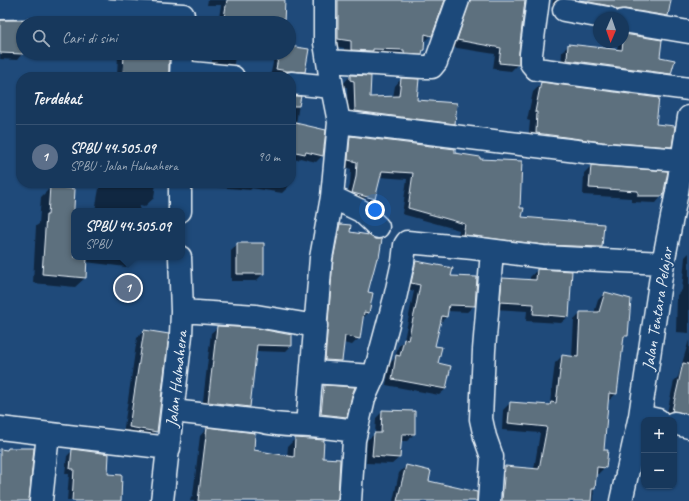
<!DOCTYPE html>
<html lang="id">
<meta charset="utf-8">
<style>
body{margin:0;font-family:Caveat,sans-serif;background:#203f62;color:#f1f3f6}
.controls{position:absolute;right:12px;bottom:12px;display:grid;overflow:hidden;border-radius:8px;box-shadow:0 1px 3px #0004}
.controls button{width:36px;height:36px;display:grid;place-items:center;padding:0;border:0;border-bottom:1px solid #365272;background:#17385c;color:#f1f3f6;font:20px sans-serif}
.compass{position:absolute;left:593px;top:12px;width:36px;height:36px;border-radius:50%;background:#17385c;box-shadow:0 1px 3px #0004;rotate:182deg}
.you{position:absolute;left:375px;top:210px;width:14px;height:14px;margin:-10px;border:3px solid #fff;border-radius:50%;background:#1a73e8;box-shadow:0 0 0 6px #1a73e833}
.badge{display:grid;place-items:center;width:26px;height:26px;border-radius:50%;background:#d6ab8b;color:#fff;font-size:13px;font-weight:700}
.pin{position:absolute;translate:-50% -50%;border:2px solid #fff;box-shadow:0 1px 4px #0006}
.popup{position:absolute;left:71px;top:208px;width:114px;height:52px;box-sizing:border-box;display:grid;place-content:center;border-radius:8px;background:#17385c;filter:drop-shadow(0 1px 3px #0005);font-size:13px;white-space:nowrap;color:#9eacbb}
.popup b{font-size:15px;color:#f1f3f6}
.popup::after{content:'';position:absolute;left:50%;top:100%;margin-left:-8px;border:8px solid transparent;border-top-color:#17385c}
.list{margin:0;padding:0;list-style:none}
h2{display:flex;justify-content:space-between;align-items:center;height:52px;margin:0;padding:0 16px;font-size:17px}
h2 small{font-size:13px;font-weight:400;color:#9eacbb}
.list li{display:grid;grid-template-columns:26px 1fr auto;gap:12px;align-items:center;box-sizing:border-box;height:64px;padding:0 16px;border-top:1px solid #365272}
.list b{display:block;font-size:15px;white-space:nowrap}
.list p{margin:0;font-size:13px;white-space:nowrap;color:#9eacbb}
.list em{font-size:13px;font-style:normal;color:#9eacbb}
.icon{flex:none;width:22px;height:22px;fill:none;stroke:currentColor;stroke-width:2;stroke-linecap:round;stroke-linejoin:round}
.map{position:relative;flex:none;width:689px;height:501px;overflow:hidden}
.search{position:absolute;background:#17385c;box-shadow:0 1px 3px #0004;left:16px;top:16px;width:280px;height:44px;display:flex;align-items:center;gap:10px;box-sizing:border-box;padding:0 14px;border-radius:22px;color:#9eacbb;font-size:15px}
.panel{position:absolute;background:#17385c;box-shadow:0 1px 3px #0004;left:16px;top:72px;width:280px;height:116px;border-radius:16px}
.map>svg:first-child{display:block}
.shadow{fill:#0007}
.building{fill:#5d6f7e;stroke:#e8f1f8}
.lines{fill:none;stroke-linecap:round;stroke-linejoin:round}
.street-casing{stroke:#e8f1f8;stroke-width:25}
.street{stroke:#1f4a7a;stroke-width:22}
.labels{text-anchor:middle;stroke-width:4;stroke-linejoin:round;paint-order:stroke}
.street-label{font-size:17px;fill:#e8f1f8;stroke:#1f4a7a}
</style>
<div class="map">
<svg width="689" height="501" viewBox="0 0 689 501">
<rect width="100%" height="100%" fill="#1f4a7a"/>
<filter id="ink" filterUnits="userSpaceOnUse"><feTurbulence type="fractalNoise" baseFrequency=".025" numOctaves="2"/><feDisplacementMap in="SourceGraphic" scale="8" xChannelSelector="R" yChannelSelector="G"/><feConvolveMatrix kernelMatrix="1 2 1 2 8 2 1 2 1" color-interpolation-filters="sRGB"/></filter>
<g filter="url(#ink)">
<path class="shadow" d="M208 0H284L283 23H218L221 5H207Z
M329 0H444L431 35 424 42 421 54 415 61 344 56V48L331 46Z
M462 0H524L518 52V64L511 71 493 69 495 54 451 47Z
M553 0H670L667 15 659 24 558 5 552 6Z
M0 21H55L89 23H23V53L17 60 0 59Z
M625 35 659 57 670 74 664 80 561 67 562 52 569 45 617 51 618 42H623V36Z
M289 47 304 71 298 78 285 76 270 77 275 53H289Z
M119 53H168V76L166 77H117L118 54Z
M213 53H235L234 64 227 70 211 69Z
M350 76 369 98 393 97 395 86 401 79 416 101 454 123 447 130 348 118 347 87H344V83Z
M542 83 655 125 671 146 662 155 528 142 530 121 527 120 533 92Z
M291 97H300L296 124 325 131 322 156 316 162 300 158 298 160 293 159 291 171Z
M351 137 479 160 519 208 521 218 603 225 601 247 594 253 457 241 459 230 402 214 407 179 379 177 374 199 367 205 346 199 350 185 351 169 342 166 344 143Z
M591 166 662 196 656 203 631 202V198L583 195 584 173Z
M100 183H156L154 198 144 207 140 206 139 211H95Z
M218 183H289L288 187 282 193 252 188 250 190 217 187Z
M51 187 74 212V257L135 258 126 267 86 262 85 278 75 287 33 283 36 226 39 224 41 197Z
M340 225 378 258 376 260 367 292 371 293 368 313 362 319 359 338 352 345 343 343 341 361 334 368 319 367 333 232Z
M238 244 263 274 256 281H231V251Z
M689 253V333L676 332 677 295 682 290 685 257Z
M416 262 450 277 474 306 467 312 447 311 446 317 440 323 434 346 437 364 446 389 439 395 386 385 390 363 395 358 398 347 404 340 414 291 405 289 409 268Z
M537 270 568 317 561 323 526 321 527 311 494 309 496 286 503 279 530 281V277Z
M605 293 627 335 622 341 616 394 608 401 603 451 605 467 598 474H595L593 501H496L498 474 505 467 534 469 540 433 502 430 503 410 510 403 548 406 550 403 555 363 562 356 572 357 574 320 581 313H594L598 300Z
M218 327 291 346 285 352 255 351 249 407 242 413 202 409 211 333Z
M144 331 156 431 150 438 123 434 137 338Z
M689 340V424L666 417 674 381 678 377Z
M325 386 346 417 339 424 314 421 318 393Z
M383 411 414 434 407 441H400L399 458 392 464 366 463 367 440 375 434 376 418Z
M207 428 253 451 287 457 288 446 295 439 322 459 335 501H190L191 498 193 495 200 436Z
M73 450 107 475 120 501H67L69 474H65L67 456Z
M406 466 428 482 470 501H393L399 473Z"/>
<path class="building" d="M227 0H285L284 23H223Z
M338 0H445L432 36 425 34 424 50H423L422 54 404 53V50L373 49V51L351 50V41L338 39Z
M470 0H525L519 52V65L499 63 501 48 457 40Z
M579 0H671L668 16 625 9 617 10 610 6Z
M0 20H49V23H23V54L0 53Z
M624 34 662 40 660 57 675 60 671 74 567 60 568 44 622 50Z
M289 46 309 49 305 72 287 71 276 69 279 53H289Z
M124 53H169V76L153 75V77H123Z
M350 75 371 76 370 97 399 96 401 78 419 79 417 100 457 103 455 124 355 111 354 81 350 80Z
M541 82 659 98 656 124 675 126 672 147 602 142 536 133 537 112H535Z
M291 96H301L299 106H291Z
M291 122 326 130 323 156 306 152 305 154 291 151Z
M350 136 455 149V153L480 157V159L522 161 520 208H524L522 217 604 224 602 247 544 245 463 235 465 224 408 208 413 173 382 171 375 199 353 193H352L356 177 357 162 348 160Z
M591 165 668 171 663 196H638V191L589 188Z
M50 186 75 189 74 208V257H87L86 278 42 274 46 215H48Z
M340 224 351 225 350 232 369 235 376 239H382L379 258H377L368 292 373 293 369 313 364 312 360 339 345 336 342 361 325 360 333 260Z
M237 243H264V274H237Z
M416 261 453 268 451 276 477 277 475 306 449 305 447 317 442 316 435 346 442 347 438 363 451 366 446 389 392 379 396 355 400 356 404 339 408 340 416 306 420 285 411 283Z
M537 269 572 271 569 317 533 314 534 304 500 302 502 278 536 280Z
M605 292 631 299 628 336H624L617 394 609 393 604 450H608L606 468 597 467 595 489H592L591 501H502L505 466 539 469 547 427 508 423 510 402 550 405 551 402 556 403 562 355 578 357 580 312H599Z
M217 326 255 328 292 335V346L257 345 250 407 208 402Z
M144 330 169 334 157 432 129 427Z
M683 363 689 364V414L672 411Z
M324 385 355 387 352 395 347 417 321 414Z
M382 410 415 411V434H402L400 458 372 456 374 433H381Z
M207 427 255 433 254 450 294 457 295 438 324 440 323 458 340 459 338 499 336 501H198Z
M8 448H34L29 501H0V449L7 450Z
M72 449 109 454 108 474 122 475 121 501H72L74 469H70Z
M406 465 431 471 429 481 477 492V501H397Z"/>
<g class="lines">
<g class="street-casing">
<path id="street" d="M538 0 531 54V63L536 69 689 89
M0 8 55 7 183 15
M564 10 608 18
M623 21 689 32
M328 61 423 67H432L436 62 458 0
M182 72 233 77
M181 77 182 53
M291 83 332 87
M339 122 601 154 682 160
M332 197 361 211 378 227
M180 211V183
M182 311 256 316 316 326
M312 372 374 376
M173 411 260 421C277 426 292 425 309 426 325 427 341 429 356 431
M640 416 658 420
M674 423 689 427
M307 426 321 258 332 197 339 122 332 87 325 43V0
M0 428 169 448
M41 501 48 434
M162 501 181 335 182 311 180 257
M350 501 354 440 364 398 374 376 395 298 403 262 405 245 407 242 473 248 543 257 663 263
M489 501 492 457 485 437 481 419 484 350 492 251
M621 501 640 416 663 263 677 192 689 117"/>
</g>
<use href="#street" class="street"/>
</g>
</g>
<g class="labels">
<g class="street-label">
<text transform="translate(657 309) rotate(-81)" y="6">Jalan Tentara Pelajar</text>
<text transform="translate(176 379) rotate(-84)" y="6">Jalan Halmahera</text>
</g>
</g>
</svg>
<div class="controls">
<button>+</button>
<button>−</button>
</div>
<svg class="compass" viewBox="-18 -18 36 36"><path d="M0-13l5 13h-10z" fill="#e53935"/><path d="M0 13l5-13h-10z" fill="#9eacbb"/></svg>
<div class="you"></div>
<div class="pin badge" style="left:128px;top:288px;background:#5c6f8a">1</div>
<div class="popup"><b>SPBU 44.505.09</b>SPBU</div>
<div class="search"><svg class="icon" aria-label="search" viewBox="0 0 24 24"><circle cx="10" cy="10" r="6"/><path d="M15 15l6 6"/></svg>Cari di sini</div>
<section class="panel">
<h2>Terdekat<small></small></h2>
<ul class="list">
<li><span class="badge" style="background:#5c6f8a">1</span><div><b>SPBU 44.505.09</b><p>SPBU · Jalan Halmahera</p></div><em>90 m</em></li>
</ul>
</section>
</div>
